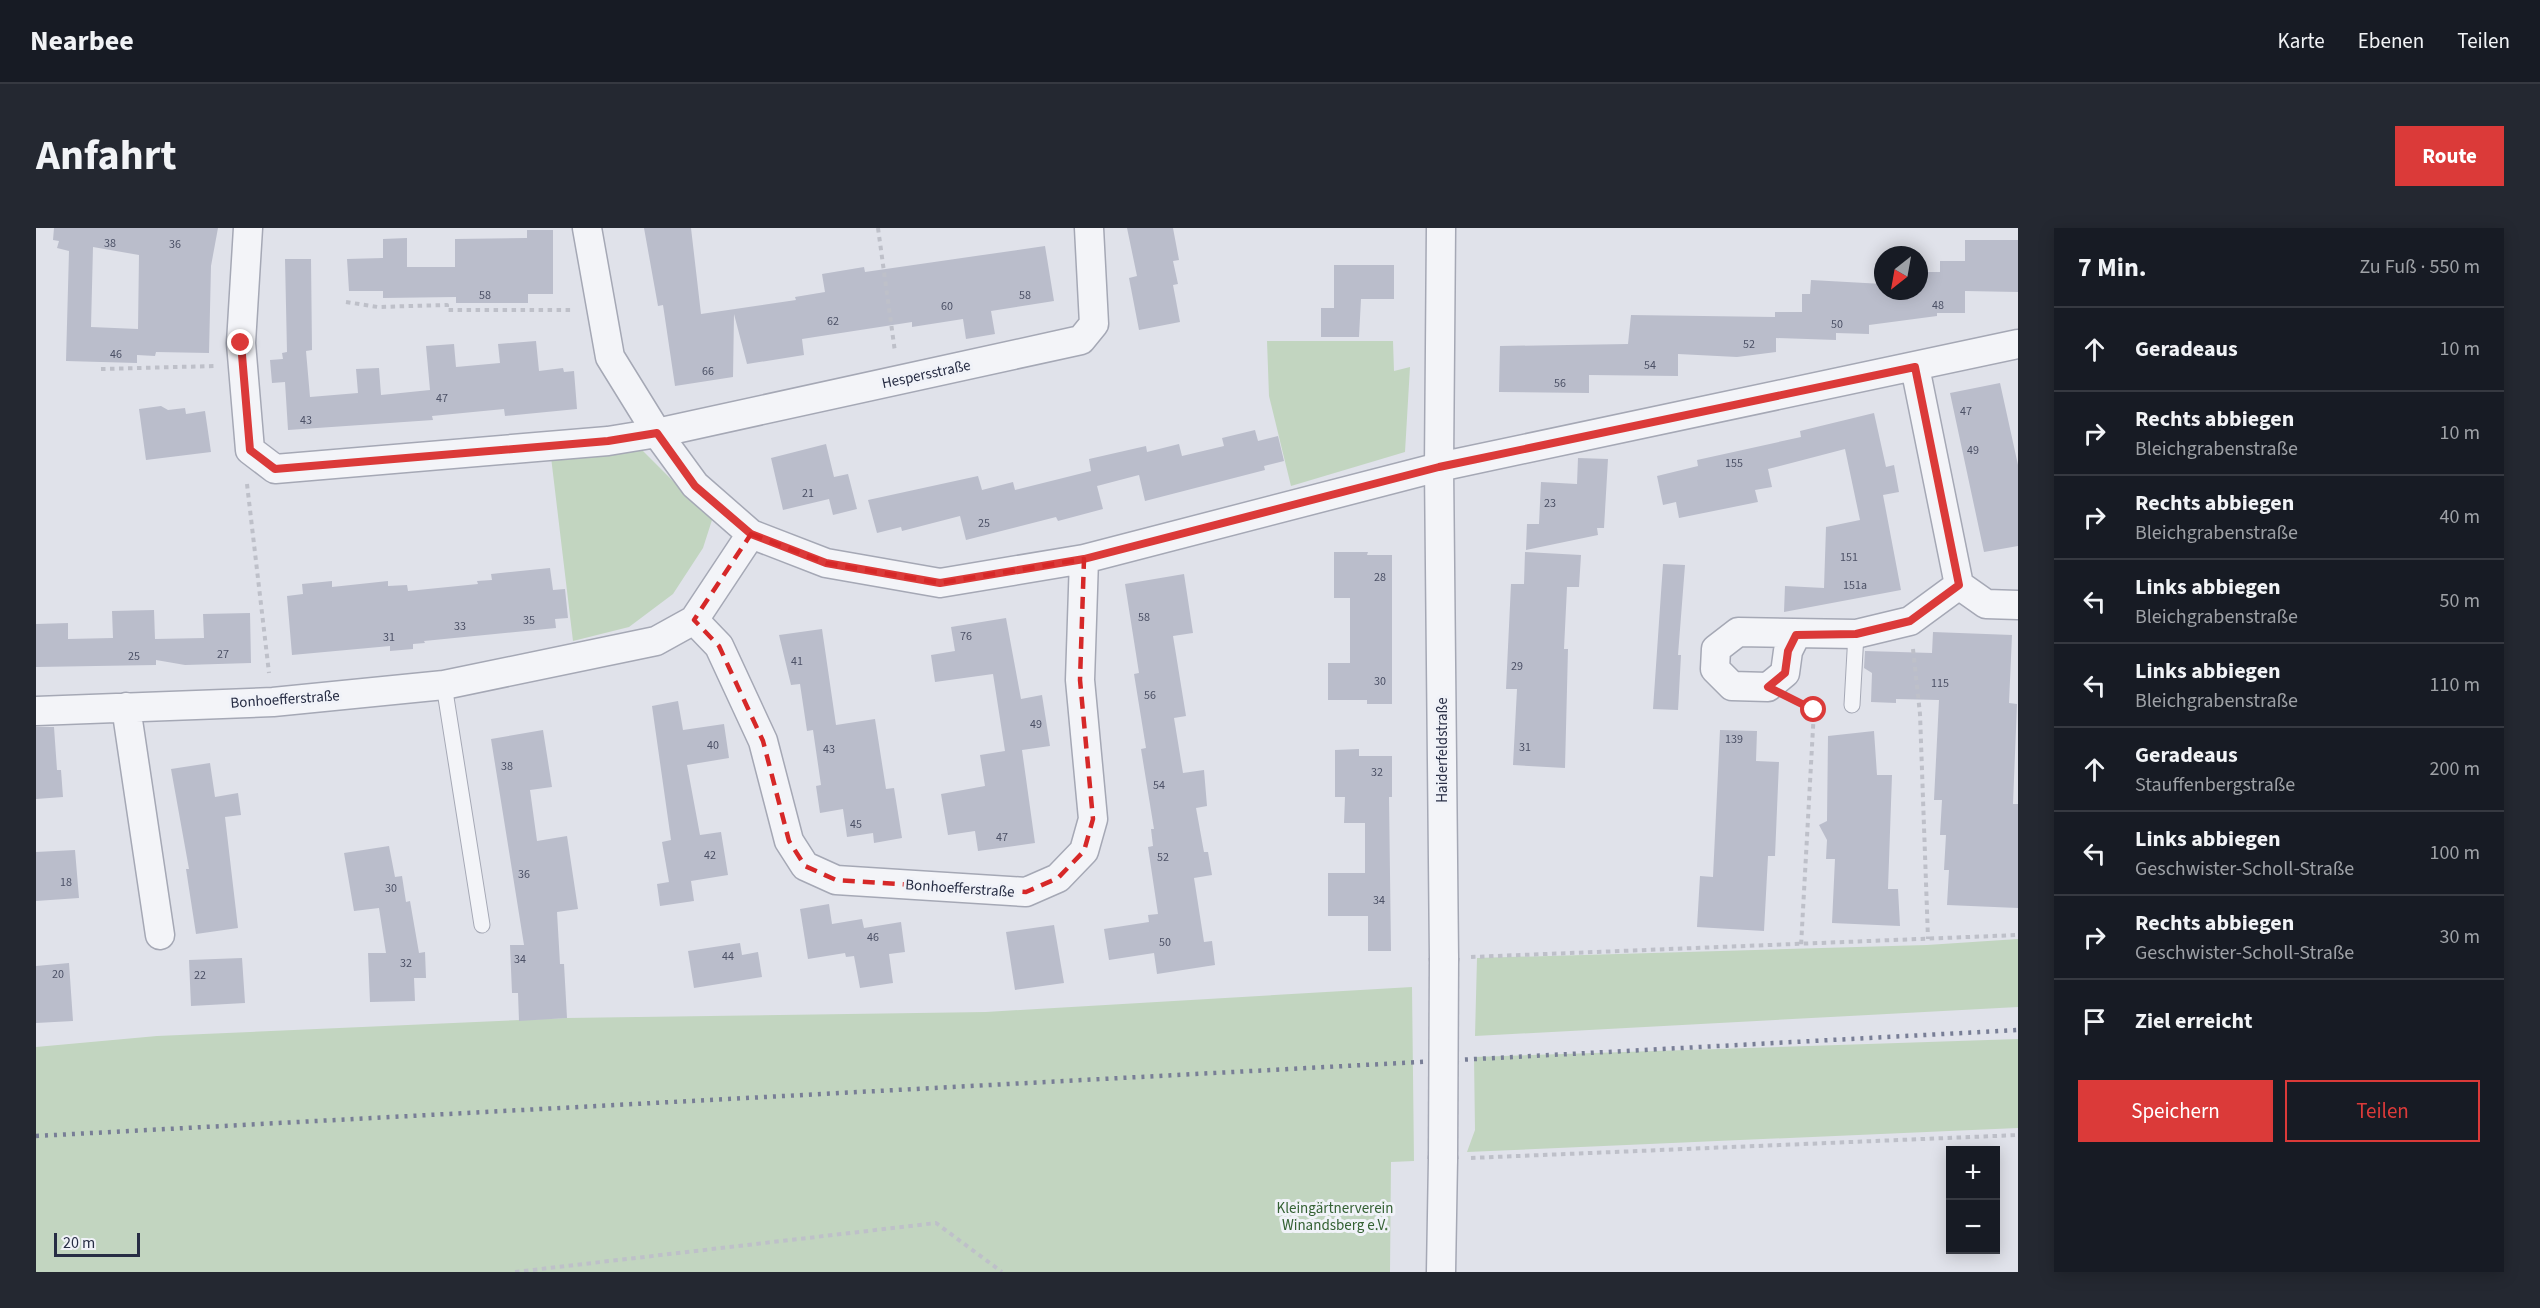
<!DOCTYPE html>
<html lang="de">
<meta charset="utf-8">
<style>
body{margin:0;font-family:"Source Sans 3",sans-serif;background:#242831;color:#f1f3f6}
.controls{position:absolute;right:18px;bottom:18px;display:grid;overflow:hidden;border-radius:0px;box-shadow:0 3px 15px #0003}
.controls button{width:54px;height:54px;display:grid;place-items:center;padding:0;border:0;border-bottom:2px solid #363941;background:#171b24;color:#f1f3f6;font:30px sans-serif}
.compass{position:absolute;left:1838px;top:18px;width:54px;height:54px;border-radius:50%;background:#171b24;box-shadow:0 3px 15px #0003;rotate:211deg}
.scale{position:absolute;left:18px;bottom:15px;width:86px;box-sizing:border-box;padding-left:6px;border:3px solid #272d44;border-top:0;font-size:16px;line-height:21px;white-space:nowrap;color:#272d44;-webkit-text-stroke:4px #f0f2f8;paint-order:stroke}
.stop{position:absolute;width:18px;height:18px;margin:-14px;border:4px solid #db3a39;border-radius:50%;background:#fff}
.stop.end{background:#db3a39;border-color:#fff;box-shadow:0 2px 6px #0008}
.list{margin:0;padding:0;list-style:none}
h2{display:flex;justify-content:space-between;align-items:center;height:78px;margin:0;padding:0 24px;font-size:26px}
h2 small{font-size:20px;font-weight:400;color:#9ea1a6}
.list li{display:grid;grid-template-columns:39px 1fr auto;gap:18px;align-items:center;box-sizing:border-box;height:84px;padding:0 24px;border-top:2px solid #363941}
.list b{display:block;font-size:22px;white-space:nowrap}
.list p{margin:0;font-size:20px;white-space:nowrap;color:#9ea1a6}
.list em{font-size:20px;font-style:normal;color:#9ea1a6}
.actions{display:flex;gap:12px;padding:18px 24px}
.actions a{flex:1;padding:14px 0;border:2px solid #db3a39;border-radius:0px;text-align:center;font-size:21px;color:#db3a39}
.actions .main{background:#db3a39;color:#fff}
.icon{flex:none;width:33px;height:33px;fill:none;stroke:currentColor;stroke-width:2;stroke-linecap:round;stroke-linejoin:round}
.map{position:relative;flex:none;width:1982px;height:1044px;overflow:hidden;border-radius:0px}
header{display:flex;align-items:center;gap:36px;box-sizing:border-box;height:84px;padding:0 30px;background:#171b24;border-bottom:2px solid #363941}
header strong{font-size:28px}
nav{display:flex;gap:33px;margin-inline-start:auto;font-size:21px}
.intro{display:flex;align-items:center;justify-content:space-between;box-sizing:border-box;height:144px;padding:0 36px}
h1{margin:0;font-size:42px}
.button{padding:15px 27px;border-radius:0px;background:#db3a39;color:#fff;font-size:21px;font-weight:700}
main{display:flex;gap:36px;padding:0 36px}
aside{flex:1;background:#171b24;border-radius:0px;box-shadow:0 3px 15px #0003}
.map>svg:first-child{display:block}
.green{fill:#c2d5c0}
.building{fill:#babdcb;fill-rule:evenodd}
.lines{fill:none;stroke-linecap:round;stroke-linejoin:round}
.lane-casing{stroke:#a5a8b5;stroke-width:17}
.street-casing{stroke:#a5a8b5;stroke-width:31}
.path{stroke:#bec0c9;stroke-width:4;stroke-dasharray:4.5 4.5;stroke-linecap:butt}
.lane{stroke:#f3f4f8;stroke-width:15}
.street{stroke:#f3f4f8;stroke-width:28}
.rail{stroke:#787e96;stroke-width:4.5;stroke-dasharray:3 6;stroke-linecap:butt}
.street-bridge-casing{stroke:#a5a8b5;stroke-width:31;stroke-linecap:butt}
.street-bridge{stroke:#f3f4f8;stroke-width:28}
.route{stroke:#db3a39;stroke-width:8}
.marked{fill:none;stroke:#d62828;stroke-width:4.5;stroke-dasharray:12 8;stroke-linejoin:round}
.labels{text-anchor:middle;stroke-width:6;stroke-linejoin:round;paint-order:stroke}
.number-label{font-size:12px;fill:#4c5166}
.street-label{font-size:15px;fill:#272d44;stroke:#f0f2f8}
.park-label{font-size:15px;fill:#346133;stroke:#f0f2f8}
</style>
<header>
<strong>Nearbee</strong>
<nav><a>Karte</a><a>Ebenen</a><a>Teilen</a></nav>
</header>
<div class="intro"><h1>Anfahrt</h1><a class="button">Route</a></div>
<main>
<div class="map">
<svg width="1982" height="1044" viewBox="0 0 1982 1044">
<rect width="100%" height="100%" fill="#e0e2ea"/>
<path class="green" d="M1231 113H1357L1358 143 1374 139 1369 224 1255 258 1233 168Z
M605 221 676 292 667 320 637 366 593 399 537 413 515 229Z
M1982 711V779L1439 808 1441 730 1891 717Z
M1376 759 1378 933 1355 934 1354 1044H0V819L121 808 531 790 950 784Z
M1982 811V900L1431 924 1439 902 1438 829Z"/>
<path class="building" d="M18 0H182L175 38 173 125 120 124 119 128 101 127V135L30 133 33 23 21 20 23 13 17 12ZM57 19 103 27 102 101 55 99Z
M608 0H655L665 86 760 72 759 69 789 64 786 46 828 39 829 44 1009 18 1018 73 955 83 959 106 930 111 927 91 876 99V94L766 111 768 127 711 136 698 86 697 149 639 158 627 77 622 78Z
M1091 0H1137L1143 32 1137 33 1142 56 1137 57 1144 94 1103 102 1093 50 1101 48Z
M491 2H517V66H492V75H420V69L347 70V63H313L311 31 347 30V11L371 10V39H419V11L491 10Z
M1929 12H1982V64L1929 63V85H1901V88L1833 97V106L1800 105V112L1740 110V124L1701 129 1642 126V148L1553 147V165L1463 164 1464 118 1592 116 1595 87 1739 89V84H1766V66H1774L1775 52 1847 56V63H1883V44H1904V33H1929Z
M249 31H275L276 122 270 123 274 169 322 165 320 141 343 140 345 167 394 162 390 118 418 116 420 139 464 135 462 116 500 113 503 143 527 140 528 144 538 143 541 181 469 188 468 181 396 188 397 192 252 202 249 154 236 155 234 132 247 131 246 125 251 124Z
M1298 37H1358V71H1325L1323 109H1285V80H1298Z
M1964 155 1982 237V318L1948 324 1914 165Z
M125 178 132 182 149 180 150 186 169 183 175 224 110 232 103 181Z
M1838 185 1850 239 1858 237 1863 264 1847 267 1865 362 1748 384 1749 358 1788 360 1790 299 1824 292 1809 221 1732 241 1736 259 1719 262 1722 274 1643 290 1640 274 1627 277 1621 248 1662 238 1661 232 1765 209 1764 203Z
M1219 202 1222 213 1242 208 1248 233 1228 238 1229 242 1109 273 1103 247 1061 258 1067 281 1022 293 1020 289 930 312 924 288 866 303 865 299 841 305 832 272 942 248 946 262 977 254 979 262 1055 243 1053 231 1110 218 1111 224 1143 216 1146 228 1188 218 1186 210Z
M790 216 798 249 812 246 821 281 797 287 793 271 747 282 735 230Z
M1542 230 1572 231 1568 300H1561L1562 307 1490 322 1491 296H1503L1505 254 1541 256Z
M1298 324H1332L1331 327H1356V476H1331V472H1292V435H1314V370H1298Z
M1489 324 1545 327 1543 359H1531L1528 421H1532L1529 540 1477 537 1481 461H1470L1475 356H1488Z
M1627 336 1649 337 1642 427H1645L1642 482 1617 481Z
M514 340 517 362 529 361 532 390 519 391 520 400 388 413 389 415 377 416V421L354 423V418L256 427 251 368 267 366 266 356 296 353V359L352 353V358L371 357 372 363 442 356 441 353 456 352 455 346Z
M1148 346 1157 405 1137 408 1150 488 1138 490 1147 545 1168 542 1171 578 1160 580 1168 624H1172L1176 647 1158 650 1168 714 1176 713 1179 737 1121 746 1118 725 1073 732 1068 701 1113 694 1112 687 1122 686 1112 619 1117 618 1115 601H1118L1105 521 1110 520 1098 446 1103 445 1089 356Z
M118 382 119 411 168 410 167 386 214 385 215 435 149 437 120 432V437L0 439V396L32 395V411L77 410 76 383Z
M970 390 985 471 1006 467 1014 518 986 522 999 615 942 623 939 603 912 607 905 566 949 558 944 527 969 523 957 446 899 454 895 427 919 423 915 399Z
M786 401 800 497 839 491 850 561 858 560 866 610 838 615 837 605 811 609 807 581 784 585 780 558 785 557 777 502 771 503 764 456 755 457 743 407Z
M1897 404 1976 407 1973 475 1981 476 1977 576H1982V680L1911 677 1913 642H1908L1910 607H1904L1906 572H1898L1903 472 1860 471V475L1835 474 1836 445 1828 440 1829 423 1896 425Z
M642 473 647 502 688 496 693 530 651 537 664 607 685 604 692 647 655 653 658 673 624 678 621 656 633 654 626 614 635 612 616 478Z
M0 499H18L21 542H25L27 569 0 571Z
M507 502 516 559 494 562 501 613 531 608 542 681 521 684 524 736H528L531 790 483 793 482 765H476L474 717H488L455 511Z
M1684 502 1721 503 1720 533 1743 534 1739 628H1732L1728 703 1661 699 1664 648 1677 649Z
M1838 503 1841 547H1856L1852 661H1862L1864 698 1796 695 1799 631H1790L1791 612 1783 597 1791 593 1792 508Z
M1323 521V528H1356V569H1353L1355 723H1332V688H1292V645H1329V595H1308L1309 569H1299V522Z
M174 535 179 569 202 565 205 587 189 589 202 700 160 706 150 641H153L135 541Z
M353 618 359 649 366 648 370 674 374 673 383 725 389 724 390 750H378L379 773 334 774 332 725H350L343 680 318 683 308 625Z
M39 622 43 670 0 673V624Z
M793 676 796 696 826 691 828 700 865 694 869 724 853 726 857 755 824 760 818 728 810 729 809 725 772 731 764 681Z
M1018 697 1028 755 979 762 970 704Z
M704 715 706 727 722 724 726 749 658 760 652 723Z
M206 730 209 775 155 778 153 732Z
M33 735 37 793 0 795V738Z"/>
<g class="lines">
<g class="lane-casing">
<path id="lane" d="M408 457 446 697
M1816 477 1820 406"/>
</g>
<g class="street-casing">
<path id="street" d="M212 0 205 115 214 222 239 241 572 213 621 205 1045 112 1058 96 1053 0
M551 0 574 129 621 205 659 257 715 306 790 335 904 355 1048 331 1403 239 1982 116
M1405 0 1403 239 1408 730
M1879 139 1923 357
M658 392 683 418 727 513 753 613 769 638 800 652 990 664 1022 650 1048 623 1057 591 1044 452 1048 331
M1760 407 1752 423 1749 445 1732 459 1696 458 1679 441 1680 421 1702 404 1820 406 1874 393 1923 357 1950 376 1982 377
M90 479 124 707
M0 483 237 474 408 457 620 413 658 392 715 306
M1405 1044 1407 931"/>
</g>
<path class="path" d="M842 0 859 124
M310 74 342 79 411 77V82H538
M65 141 179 138
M211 256 233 445
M1877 421 1884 486 1892 711
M1758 473 1778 482 1765 718
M1435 729 1982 707
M1435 930 1982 907
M479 1044 900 995 966 1044"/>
<use href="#lane" class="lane"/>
<use href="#street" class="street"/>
<path class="rail" d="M0 908 1982 802"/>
<g class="street-bridge-casing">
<path id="street-bridge" d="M1407 931 1408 730"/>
</g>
<use href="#street-bridge" class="street-bridge"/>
</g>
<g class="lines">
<path class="route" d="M205 115 214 222 239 241 572 213 621 205 659 258 715 306 790 335 904 355 1048 331 1403 239 1879 139 1923 357 1874 393 1820 406 1760 407 1752 423 1749 445 1732 459 1778 482"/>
</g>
<path class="marked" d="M715 306 790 335 904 355 1048 331 1044 452 1057 591 1048 623 1022 650 990 664 800 652 769 638 753 613 727 513 683 418 658 392Z"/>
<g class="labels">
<g class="number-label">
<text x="74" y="19">38</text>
<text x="139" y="20">36</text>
<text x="449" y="71">58</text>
<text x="989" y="71">58</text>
<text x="1902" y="81">48</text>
<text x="911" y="82">60</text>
<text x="797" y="97">62</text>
<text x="1801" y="100">50</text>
<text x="1713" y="120">52</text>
<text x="80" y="130">46</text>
<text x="1614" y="141">54</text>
<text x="672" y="147">66</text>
<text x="1524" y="159">56</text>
<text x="406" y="174">47</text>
<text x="1930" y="187">47</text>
<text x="270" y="196">43</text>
<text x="1937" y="226">49</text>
<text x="1698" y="239">155</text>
<text x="772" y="269">21</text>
<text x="1514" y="279">23</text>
<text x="948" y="299">25</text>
<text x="1813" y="333">151</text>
<text x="1344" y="353">28</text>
<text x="1819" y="361">151a</text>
<text x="1108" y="393">58</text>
<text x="493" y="396">35</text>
<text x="424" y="402">33</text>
<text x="930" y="412">76</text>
<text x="353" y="413">31</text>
<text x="187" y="430">27</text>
<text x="98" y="432">25</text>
<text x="761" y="437">41</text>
<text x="1481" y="442">29</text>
<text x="1344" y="457">30</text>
<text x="1904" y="459">115</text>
<text x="1114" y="471">56</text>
<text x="1000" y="500">49</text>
<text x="1698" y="515">139</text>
<text x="677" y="521">40</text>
<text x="1489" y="523">31</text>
<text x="793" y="525">43</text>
<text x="471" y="542">38</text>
<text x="1341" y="548">32</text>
<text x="1123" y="561">54</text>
<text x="820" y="600">45</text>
<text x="966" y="613">47</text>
<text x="674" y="631">42</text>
<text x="1127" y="633">52</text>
<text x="488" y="650">36</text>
<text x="30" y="658">18</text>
<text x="355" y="664">30</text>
<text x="1343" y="676">34</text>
<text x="837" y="713">46</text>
<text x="1129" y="718">50</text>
<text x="692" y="732">44</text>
<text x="484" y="735">34</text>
<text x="370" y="739">32</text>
<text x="22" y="750">20</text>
<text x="164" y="751">22</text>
</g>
<g class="street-label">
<text transform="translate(890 146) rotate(-12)" y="5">Hespersstraße</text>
<text transform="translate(249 471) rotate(-4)" y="5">Bonhoefferstraße</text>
<text transform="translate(1406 522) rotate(-90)" y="5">Haiderfeldstraße</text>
<text transform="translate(924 660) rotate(4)" y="5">Bonhoefferstraße</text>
</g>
<g class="park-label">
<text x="1299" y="985">Kleingärtnerverein<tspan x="1299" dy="17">Winandsberg e.V.</tspan></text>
</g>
</g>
</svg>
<div class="controls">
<button>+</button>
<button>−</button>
</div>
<svg class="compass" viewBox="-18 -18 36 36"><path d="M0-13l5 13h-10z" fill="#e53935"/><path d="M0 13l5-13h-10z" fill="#9ea1a6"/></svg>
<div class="scale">20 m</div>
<div class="stop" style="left:1778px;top:482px"></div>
<div class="stop end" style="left:205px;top:115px"></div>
</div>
<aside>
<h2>7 Min.<small>Zu Fuß · 550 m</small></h2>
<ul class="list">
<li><svg class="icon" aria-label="ahead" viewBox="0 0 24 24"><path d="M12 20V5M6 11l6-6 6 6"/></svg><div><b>Geradeaus</b></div><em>10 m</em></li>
<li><svg class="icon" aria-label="right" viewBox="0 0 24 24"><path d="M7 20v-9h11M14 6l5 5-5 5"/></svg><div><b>Rechts abbiegen</b><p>Bleichgrabenstraße</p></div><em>10 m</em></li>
<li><svg class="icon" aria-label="right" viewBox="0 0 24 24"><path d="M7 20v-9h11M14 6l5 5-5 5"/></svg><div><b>Rechts abbiegen</b><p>Bleichgrabenstraße</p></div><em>40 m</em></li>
<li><svg class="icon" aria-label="left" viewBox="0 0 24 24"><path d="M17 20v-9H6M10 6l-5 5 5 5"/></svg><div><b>Links abbiegen</b><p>Bleichgrabenstraße</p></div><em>50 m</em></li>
<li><svg class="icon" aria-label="left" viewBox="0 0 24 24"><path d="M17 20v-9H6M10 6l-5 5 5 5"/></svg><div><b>Links abbiegen</b><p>Bleichgrabenstraße</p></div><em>110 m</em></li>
<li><svg class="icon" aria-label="ahead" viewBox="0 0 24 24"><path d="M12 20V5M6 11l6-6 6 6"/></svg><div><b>Geradeaus</b><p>Stauffenbergstraße</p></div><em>200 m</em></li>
<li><svg class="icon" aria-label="left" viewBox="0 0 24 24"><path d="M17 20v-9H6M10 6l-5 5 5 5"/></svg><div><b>Links abbiegen</b><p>Geschwister-Scholl-Straße</p></div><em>100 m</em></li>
<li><svg class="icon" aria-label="right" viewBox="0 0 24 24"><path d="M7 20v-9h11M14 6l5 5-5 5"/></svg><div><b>Rechts abbiegen</b><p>Geschwister-Scholl-Straße</p></div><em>30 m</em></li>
<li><svg class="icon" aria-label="arrive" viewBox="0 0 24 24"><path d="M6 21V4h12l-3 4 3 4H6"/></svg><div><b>Ziel erreicht</b></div></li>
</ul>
<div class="actions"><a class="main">Speichern</a><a>Teilen</a></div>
</aside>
</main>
